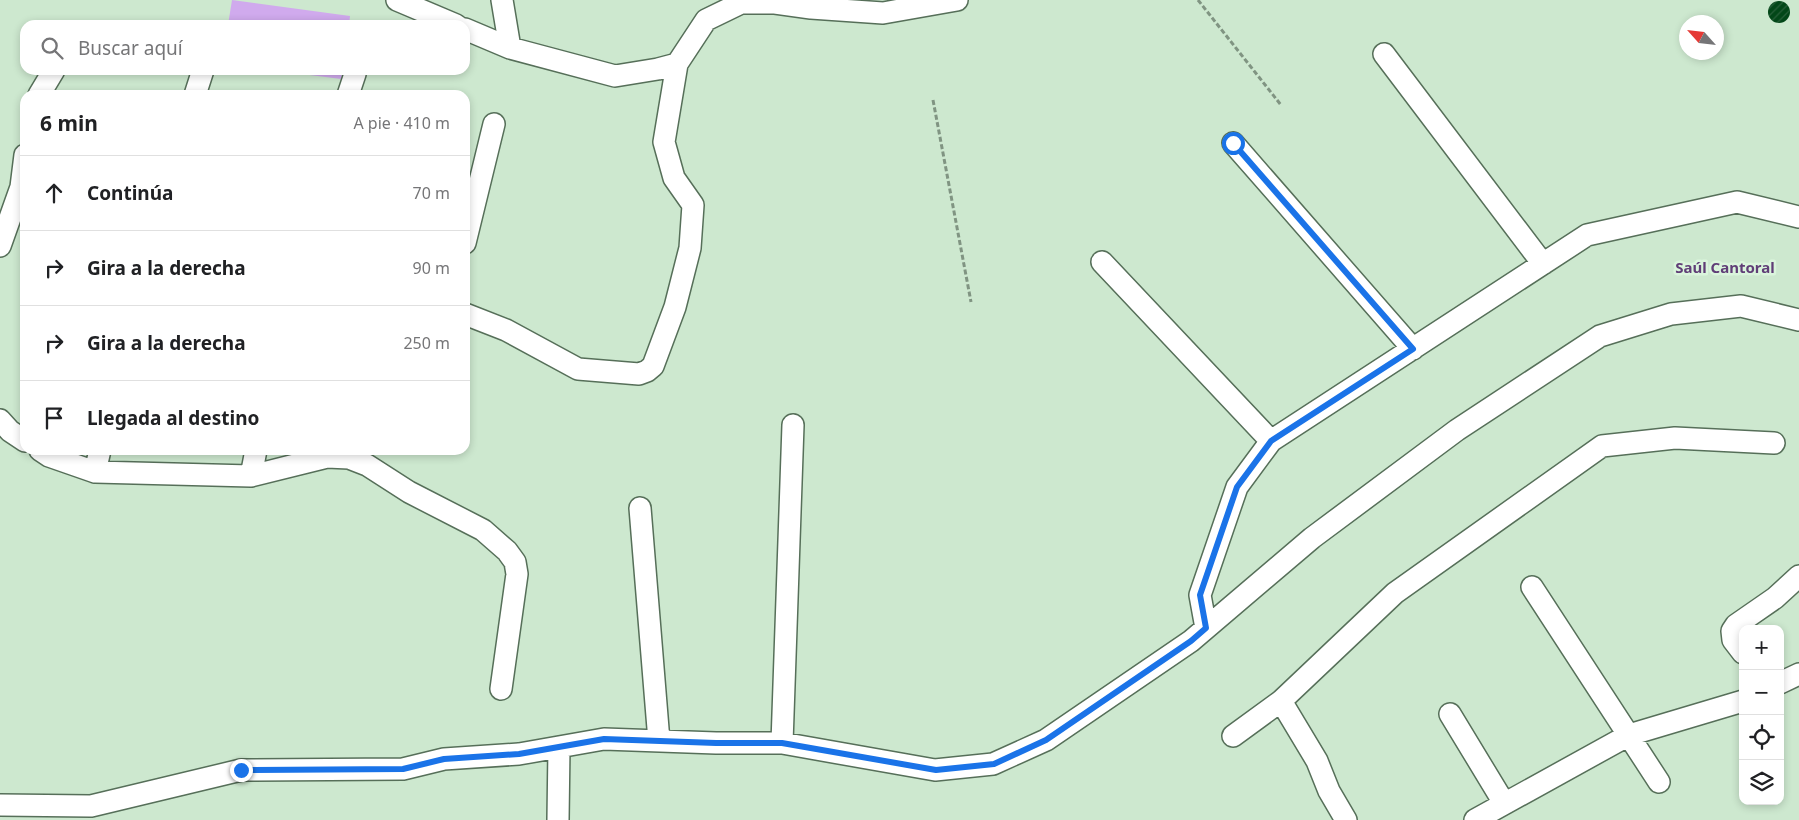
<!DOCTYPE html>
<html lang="es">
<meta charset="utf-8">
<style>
body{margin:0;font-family:"Noto Sans",sans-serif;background:#f2f2f2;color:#202124}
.controls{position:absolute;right:15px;bottom:15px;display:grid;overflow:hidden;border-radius:10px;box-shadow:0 2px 8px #0003}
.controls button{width:45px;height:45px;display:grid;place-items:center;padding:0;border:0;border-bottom:1px solid #e0e0e0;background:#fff;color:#202124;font:25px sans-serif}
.compass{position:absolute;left:1679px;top:15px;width:45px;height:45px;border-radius:50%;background:#fff;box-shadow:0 2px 8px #0003;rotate:297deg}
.stop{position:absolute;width:15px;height:15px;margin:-11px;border:4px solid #1a73e8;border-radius:50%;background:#fff}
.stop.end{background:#1a73e8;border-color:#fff;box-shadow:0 1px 5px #0008}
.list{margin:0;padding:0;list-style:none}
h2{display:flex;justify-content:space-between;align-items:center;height:65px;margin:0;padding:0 20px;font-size:21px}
h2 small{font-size:16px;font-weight:400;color:#757577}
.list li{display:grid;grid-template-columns:32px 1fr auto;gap:15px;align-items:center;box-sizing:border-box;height:75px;padding:0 20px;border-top:1px solid #e0e0e0}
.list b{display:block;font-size:19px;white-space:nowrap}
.list em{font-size:16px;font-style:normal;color:#757577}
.icon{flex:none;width:28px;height:28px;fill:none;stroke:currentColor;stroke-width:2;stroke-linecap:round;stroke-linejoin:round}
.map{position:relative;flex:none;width:1799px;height:820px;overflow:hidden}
.search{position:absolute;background:#fff;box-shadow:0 2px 8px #0003;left:20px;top:20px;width:450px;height:55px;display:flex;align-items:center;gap:12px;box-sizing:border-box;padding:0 18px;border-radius:15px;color:#757577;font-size:19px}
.panel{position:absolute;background:#fff;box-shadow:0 2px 8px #0003;left:20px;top:90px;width:450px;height:365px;border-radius:15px}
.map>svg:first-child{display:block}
.green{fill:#d0aaed}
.building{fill:url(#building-hatch)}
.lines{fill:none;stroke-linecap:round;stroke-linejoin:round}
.minor-casing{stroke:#566f59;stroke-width:24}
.path{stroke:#809482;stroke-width:3;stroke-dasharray:5 2.5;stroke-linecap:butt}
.minor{stroke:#fff;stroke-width:21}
.route{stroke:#1a73e8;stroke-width:6}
.labels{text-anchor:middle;stroke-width:5;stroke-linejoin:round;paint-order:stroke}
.neighbourhood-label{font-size:15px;font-weight:bold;fill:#603e77;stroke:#daf5dc}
</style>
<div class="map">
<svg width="1799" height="820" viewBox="0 0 1799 820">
<defs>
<pattern id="building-hatch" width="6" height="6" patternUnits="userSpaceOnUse" patternTransform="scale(1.25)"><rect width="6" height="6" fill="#024718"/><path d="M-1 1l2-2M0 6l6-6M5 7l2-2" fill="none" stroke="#275f39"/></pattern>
</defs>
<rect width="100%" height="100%" fill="#cde8cf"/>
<path class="green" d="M232 0 350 16 349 25H228Z
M271 70H343L341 79Z"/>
<path class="building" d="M1768 12a11 11 0 1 1 22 0a11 11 0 1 1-22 0Z"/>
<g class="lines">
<g class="minor-casing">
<path id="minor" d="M397 0 456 25
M502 0 510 48
M465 29 510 48 615 76 658 69 677 64 706 20 741 3H775L811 8 883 13 957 0
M1384 54 1543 264
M39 95 54 70
M195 95 203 70
M348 95 355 74
M1233 143 1413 349
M465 243 494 124
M0 246 21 187 25 155
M1102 262 1271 441
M465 314 506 330 578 369 639 374 647 371 653 366 675 307 690 248 693 205 674 178 664 142 677 64
M0 420 10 431 25 441
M40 450 49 456 95 472 251 476 327 457 349 458 367 465 409 492 483 530 507 551 515 562 517 574 501 689
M95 472 100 450
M251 476 256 450
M640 508 659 741
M1532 587 1659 782
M1206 628 1200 595 1237 487 1271 441 1587 235 1737 202 1799 217
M1743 653 1733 640 1732 631 1736 625 1775 598 1799 576
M1780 683 1799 674
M1281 701 1317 761 1329 791 1346 820
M1450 714 1504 803
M1233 736 1281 701 1395 593 1602 446 1675 438 1774 443
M782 743 793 425
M0 805 91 806 241 770 403 769 444 759 519 754 604 739 716 743H782L935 770 993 764 1046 740 1191 641 1312 538 1457 430 1600 336 1671 314 1741 306 1799 320
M558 820 559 747
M1475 820 1629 735 1743 701"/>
</g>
<path class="path" d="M1198 0 1281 105
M933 100 971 302"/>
<use href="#minor" class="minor"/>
</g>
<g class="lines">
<path class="route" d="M241 770 403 769 444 759 519 754 604 739 716 743H782L936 770 994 764 1046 740 1191 641 1206 628 1200 595 1237 487 1271 441 1413 349 1233 143"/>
</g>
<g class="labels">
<g class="neighbourhood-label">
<text x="1725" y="273">Saúl Cantoral</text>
</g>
</g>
</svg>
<div class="controls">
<button>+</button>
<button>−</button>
<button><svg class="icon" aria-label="locate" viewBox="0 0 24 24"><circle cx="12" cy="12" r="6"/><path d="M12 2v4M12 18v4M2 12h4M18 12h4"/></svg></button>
<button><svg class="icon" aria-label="layers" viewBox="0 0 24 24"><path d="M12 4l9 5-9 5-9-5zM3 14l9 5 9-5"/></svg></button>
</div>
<svg class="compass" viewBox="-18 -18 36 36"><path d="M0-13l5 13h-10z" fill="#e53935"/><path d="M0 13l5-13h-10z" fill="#757577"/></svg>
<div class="stop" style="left:1233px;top:143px"></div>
<div class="stop end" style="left:241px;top:770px"></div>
<div class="search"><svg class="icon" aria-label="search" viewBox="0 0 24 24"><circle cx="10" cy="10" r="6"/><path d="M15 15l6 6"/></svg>Buscar aquí</div>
<section class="panel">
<h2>6 min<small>A pie · 410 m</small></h2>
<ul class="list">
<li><svg class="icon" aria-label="ahead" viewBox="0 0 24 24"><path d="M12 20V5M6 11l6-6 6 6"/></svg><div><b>Continúa</b></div><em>70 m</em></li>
<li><svg class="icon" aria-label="right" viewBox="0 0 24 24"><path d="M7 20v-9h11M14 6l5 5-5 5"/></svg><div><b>Gira a la derecha</b></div><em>90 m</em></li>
<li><svg class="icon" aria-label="right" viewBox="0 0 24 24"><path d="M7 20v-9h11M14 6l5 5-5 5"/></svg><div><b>Gira a la derecha</b></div><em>250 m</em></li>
<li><svg class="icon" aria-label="arrive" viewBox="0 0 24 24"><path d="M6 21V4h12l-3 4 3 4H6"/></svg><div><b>Llegada al destino</b></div></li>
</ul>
</section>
</div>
